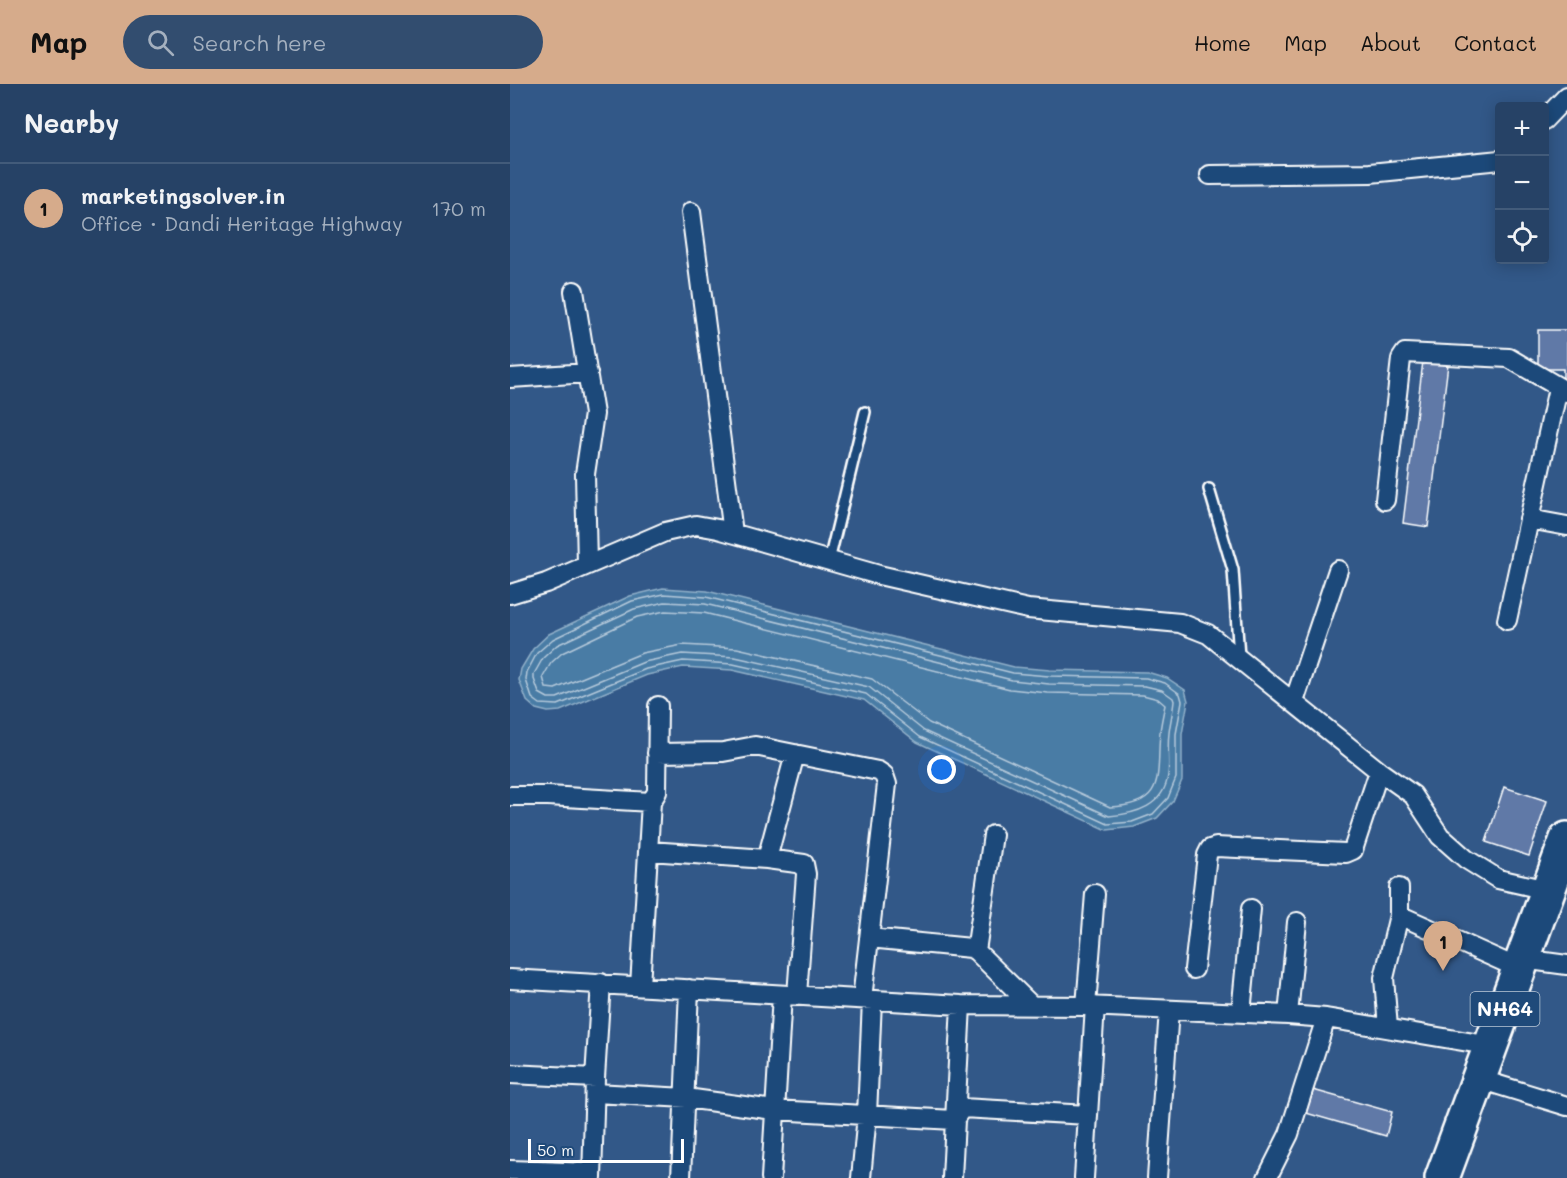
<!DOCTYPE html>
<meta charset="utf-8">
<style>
body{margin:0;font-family:Mali,sans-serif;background:#324d6f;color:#f1f3f6}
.controls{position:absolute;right:18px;top:18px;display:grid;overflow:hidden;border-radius:6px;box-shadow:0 3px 15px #0003}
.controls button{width:54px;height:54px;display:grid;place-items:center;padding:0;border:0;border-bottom:2px solid #425b7a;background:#264266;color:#f1f3f6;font:30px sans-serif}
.scale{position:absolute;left:18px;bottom:15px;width:156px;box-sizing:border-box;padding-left:6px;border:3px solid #fff;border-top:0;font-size:16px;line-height:21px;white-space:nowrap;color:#fff;-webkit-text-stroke:4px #1f4a7a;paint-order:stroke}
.you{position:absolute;left:432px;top:686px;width:21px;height:21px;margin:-15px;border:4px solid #fff;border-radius:50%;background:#1a73e8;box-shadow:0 0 0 9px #1a73e833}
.badge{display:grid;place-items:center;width:39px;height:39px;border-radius:50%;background:#d6ab8b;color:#111;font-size:20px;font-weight:700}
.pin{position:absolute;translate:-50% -50px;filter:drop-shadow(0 2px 3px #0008)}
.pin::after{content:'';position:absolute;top:32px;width:21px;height:18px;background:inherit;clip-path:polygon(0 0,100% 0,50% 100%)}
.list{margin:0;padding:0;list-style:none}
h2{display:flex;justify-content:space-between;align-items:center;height:78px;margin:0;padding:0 24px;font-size:26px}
h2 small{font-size:20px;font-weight:400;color:#a4b0bf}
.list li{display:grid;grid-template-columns:39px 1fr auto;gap:18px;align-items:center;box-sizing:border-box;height:90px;padding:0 24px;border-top:2px solid #425b7a}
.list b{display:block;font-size:22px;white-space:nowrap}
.list p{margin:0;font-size:20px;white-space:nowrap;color:#a4b0bf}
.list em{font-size:20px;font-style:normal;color:#a4b0bf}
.icon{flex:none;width:33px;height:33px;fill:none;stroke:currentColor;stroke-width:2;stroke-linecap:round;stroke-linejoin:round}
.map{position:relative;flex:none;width:1057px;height:1094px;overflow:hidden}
header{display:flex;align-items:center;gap:36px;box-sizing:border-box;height:84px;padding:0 30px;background:#d6ab8b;color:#111}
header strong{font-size:28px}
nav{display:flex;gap:33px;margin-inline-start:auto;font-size:21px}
.search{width:420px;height:54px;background:#324d6f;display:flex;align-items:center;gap:15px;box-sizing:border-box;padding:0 21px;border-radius:33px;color:#a4b0bf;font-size:22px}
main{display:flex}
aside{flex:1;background:#264266}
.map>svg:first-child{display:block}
.water{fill:#487ba5;stroke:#91b0c9;stroke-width:1.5}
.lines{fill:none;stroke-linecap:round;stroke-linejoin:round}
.shore{stroke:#b6cadb;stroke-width:1.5}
.building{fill:#6079a7;stroke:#fff;stroke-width:1.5}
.lane-casing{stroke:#fff;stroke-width:14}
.street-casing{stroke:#fff;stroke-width:22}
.highway-casing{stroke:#fff;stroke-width:38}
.lane{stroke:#1f4a7a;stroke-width:9}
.street{stroke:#1f4a7a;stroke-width:18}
.highway{stroke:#1f4a7a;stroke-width:33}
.labels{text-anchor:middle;stroke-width:4.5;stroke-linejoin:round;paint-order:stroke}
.shield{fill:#1f4a7a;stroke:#bcc9d7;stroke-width:1.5}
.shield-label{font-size:20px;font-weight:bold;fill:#fff}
</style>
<header>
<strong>Map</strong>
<div class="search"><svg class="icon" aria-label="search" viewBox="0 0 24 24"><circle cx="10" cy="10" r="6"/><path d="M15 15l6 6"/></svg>Search here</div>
<nav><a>Home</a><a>Map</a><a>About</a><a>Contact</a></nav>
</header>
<main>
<aside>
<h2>Nearby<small></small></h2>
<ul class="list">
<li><span class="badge">1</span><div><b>marketingsolver.in</b><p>Office · Dandi Heritage Highway</p></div><em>170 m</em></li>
</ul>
</aside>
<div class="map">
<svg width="1057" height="1094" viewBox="0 0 1057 1094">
<rect width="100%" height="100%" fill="#325888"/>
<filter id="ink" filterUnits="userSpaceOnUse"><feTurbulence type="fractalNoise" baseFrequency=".0167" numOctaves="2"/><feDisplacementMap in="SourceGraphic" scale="12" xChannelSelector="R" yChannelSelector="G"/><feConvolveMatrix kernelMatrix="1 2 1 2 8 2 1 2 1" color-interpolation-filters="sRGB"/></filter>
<g filter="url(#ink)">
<path class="water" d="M153 504 197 507 504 583 540 586 637 588 657 594 675 606 678 617 672 650V696L663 717 647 734 624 743 597 746 407 658 354 616 222 586 173 583 137 591 50 627 38 628 26 625 17 617 9 596 11 585 23 565 39 550 120 512Z"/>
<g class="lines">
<path class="shore" d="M154 510 196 513 503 589 539 592 636 594 655 599 670 610 672 617 666 650V694L658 714 643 730 622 738 598 740 410 653 356 610 223 580 173 577 136 585 48 621 30 620 22 614 16 596 17 588 27 569 43 555 122 517Z
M155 518 195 520 502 596 539 600 635 602 652 606 663 614 664 617C663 628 660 639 659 649 657 663 660 678 658 691 654 722 626 730 599 732L414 647 359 603 225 573 172 570 134 578 47 614H38L29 609 24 595V590L33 574 47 561 124 525Z
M155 527 194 529 500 605 538 609 633 611 648 615 655 621C653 630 651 639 650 648 646 690 658 721 600 723L419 639 362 595 227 564 172 561 132 569 45 605 36 604 33 593 41 579 52 569 127 533Z"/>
</g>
<path class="building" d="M1028 246H1057V295H1053V285H1028Z
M914 269 939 272 918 443 893 439Z
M994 703 1037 717 1019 772 976 758Z
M803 1006 882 1028 876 1052 796 1029Z"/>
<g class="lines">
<g class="lane-casing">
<path id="lane" d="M699 405 723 486 729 573
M319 477 355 328"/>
</g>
<g class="street-casing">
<path id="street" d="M1034 36 1057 12
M700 91 860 89 990 76
M181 128 223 449
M64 207 84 330 75 390 77 481
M0 294 78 289
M875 416 891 275 895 269 999 274 1057 308
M1019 435 1057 442
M0 510 36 499 155 448 186 441 208 445 369 491 518 525 670 539 698 550 869 687 903 711 930 752 956 775 988 795 1037 806
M997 536 1048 304
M784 618 828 486
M147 669 213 668 245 662 368 687 374 691 377 700 352 915
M0 712H38L141 718 130 902
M141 718 147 708 148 622
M139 767 257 775 294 780 296 790 287 911
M257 775 285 670
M889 831 1010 885
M359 854 461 864 466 867 520 920
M466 867 483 751
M1013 875 1057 881
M684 885 697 771 700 765 706 763 836 769 843 766 869 687
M0 895 451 921 576 922 778 931 816 934 982 962
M576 922 585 810
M731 929 741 825
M778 931 787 838
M878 944 874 894 889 831V804
M0 990 85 994
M969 995 1057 1022
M85 1009 176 1014 264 1026 444 1036 452 1024 578 1031
M0 1086 82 1089
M82 1094 85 994 91 899
M171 1094 179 905
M261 1094 272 911
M351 1094 357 1031 362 916
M442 1094 451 921
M574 1094 585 922
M647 1094 659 926
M757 1094 779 1050 816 934"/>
</g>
<g class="highway-casing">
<path id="highway" d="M932 1094 1057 755"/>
</g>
<use href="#lane" class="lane"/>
<use href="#street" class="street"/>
<use href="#highway" class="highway"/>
</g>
</g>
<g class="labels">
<rect class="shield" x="960.5" y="908" width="69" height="34" rx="4.5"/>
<g class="shield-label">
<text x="995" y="932">NH64</text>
</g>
</g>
</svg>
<div class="controls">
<button>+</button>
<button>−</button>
<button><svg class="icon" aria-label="locate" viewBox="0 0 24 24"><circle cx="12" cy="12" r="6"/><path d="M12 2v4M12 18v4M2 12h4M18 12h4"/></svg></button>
</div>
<div class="scale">50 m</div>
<div class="you"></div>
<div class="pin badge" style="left:933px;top:887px">1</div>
</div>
</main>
